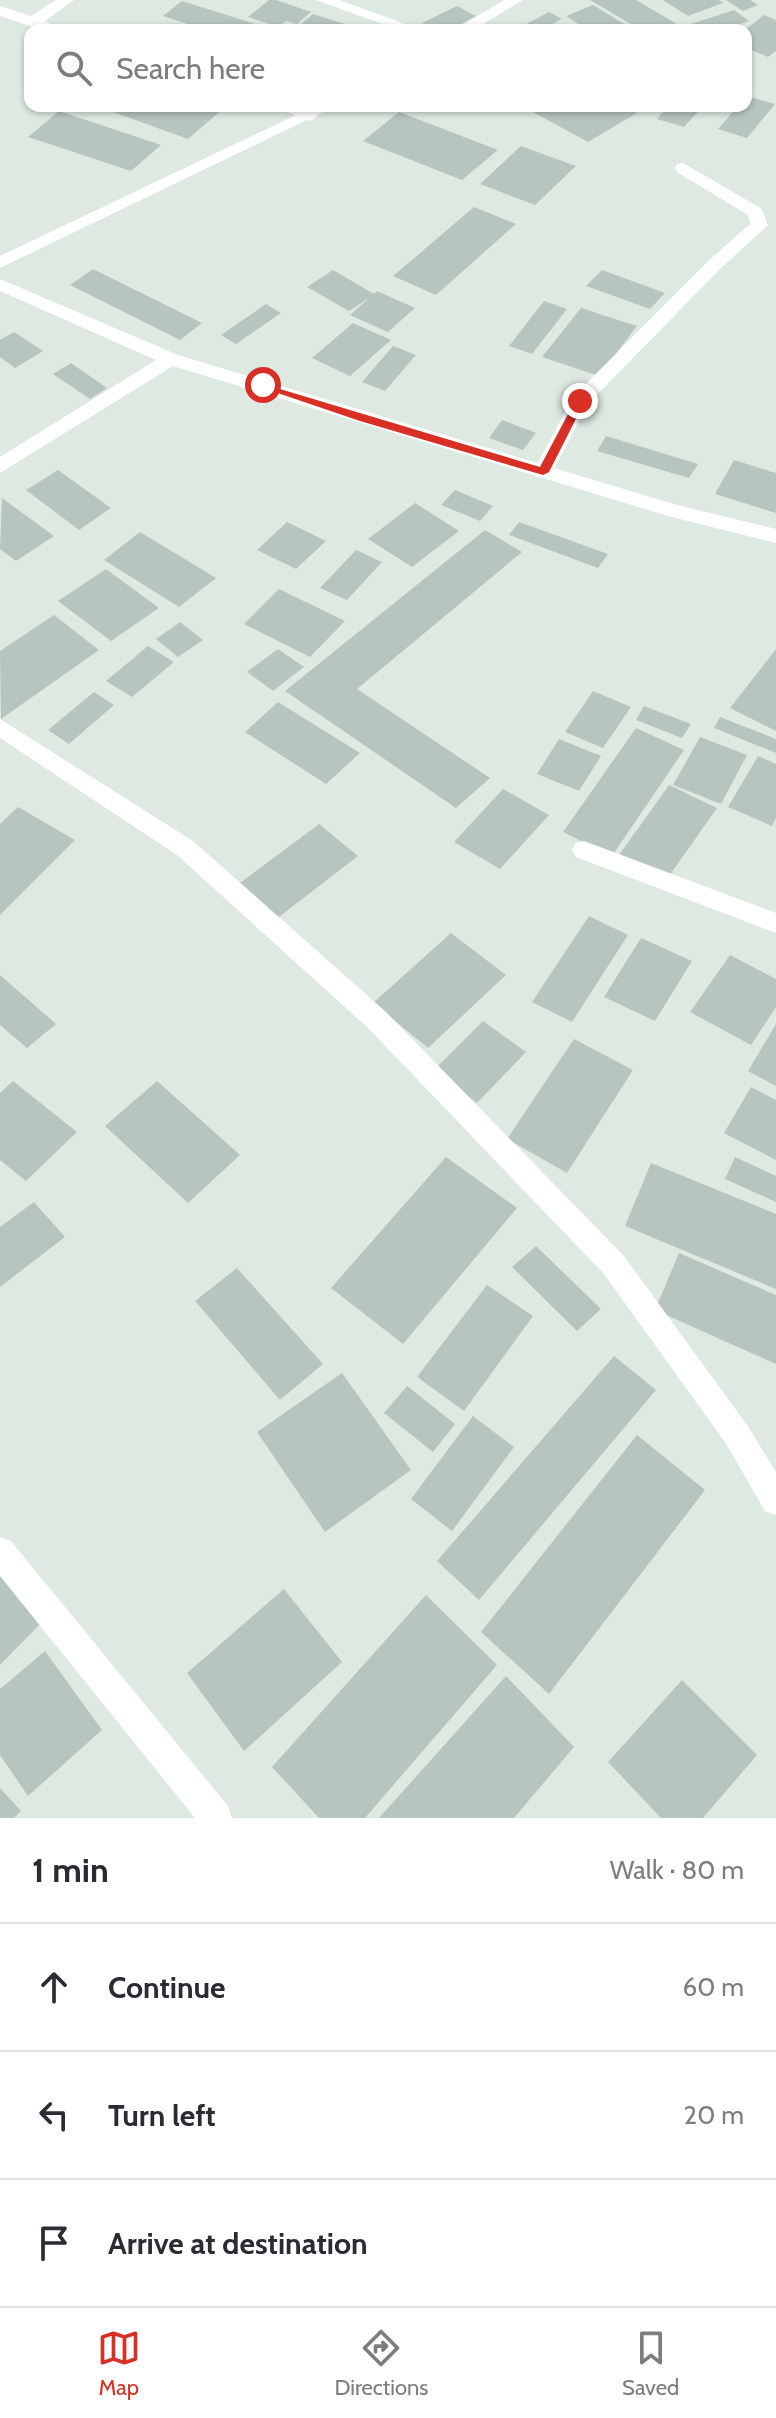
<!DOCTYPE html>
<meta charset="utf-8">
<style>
body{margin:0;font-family:Cabin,sans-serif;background:#f7f7f7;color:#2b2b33}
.stop{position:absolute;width:24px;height:24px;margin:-18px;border:6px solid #d93025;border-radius:50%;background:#fff}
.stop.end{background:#d93025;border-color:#fff;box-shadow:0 2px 8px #0008}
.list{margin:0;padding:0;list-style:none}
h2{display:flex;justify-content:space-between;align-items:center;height:104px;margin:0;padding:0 32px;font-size:34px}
h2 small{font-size:26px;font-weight:400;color:#7c7c81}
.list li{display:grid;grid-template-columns:52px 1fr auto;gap:24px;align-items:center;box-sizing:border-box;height:128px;padding:0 32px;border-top:2px solid #e1e1e2}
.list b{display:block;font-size:30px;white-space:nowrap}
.list em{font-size:26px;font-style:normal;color:#7c7c81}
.icon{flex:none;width:44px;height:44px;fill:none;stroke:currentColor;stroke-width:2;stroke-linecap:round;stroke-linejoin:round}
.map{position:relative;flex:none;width:776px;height:1818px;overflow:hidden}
.search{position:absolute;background:#fff;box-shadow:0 2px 6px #0004;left:24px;right:24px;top:24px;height:88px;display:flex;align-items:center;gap:20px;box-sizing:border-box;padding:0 28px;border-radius:16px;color:#7c7c81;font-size:30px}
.sheet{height:488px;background:#fff}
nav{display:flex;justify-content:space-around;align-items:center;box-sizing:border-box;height:112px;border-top:2px solid #e1e1e2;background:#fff;font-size:22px;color:#7c7c81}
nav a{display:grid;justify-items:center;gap:4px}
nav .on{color:#d93025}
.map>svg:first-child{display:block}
.building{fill:#b6c6be}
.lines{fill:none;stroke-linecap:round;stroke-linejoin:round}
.service{fill:#fff;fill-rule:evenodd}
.minor{fill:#fff;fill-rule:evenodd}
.tertiary{fill:#fff;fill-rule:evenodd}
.route{fill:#d93025}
</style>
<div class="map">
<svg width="776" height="1818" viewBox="0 0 776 1818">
<rect width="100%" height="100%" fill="#dee9e2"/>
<path class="building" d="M269 0H276L311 12 297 24 286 21 278 27 248 17Z
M590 0H636L687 30H641Z
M663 0H719L723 3 688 16Z
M726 0H750L758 5 743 11Z
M182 1 271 29V30H206L163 16Z
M593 5 634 30H588L566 16Z
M457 6 476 16 450 30H435L422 23Z
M734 10 749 21 723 30H698L691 24Z
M549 12 562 19 540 30H515Z
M313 14 361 29 360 30H294Z
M764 15 776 20V51L768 57 746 48V29Z
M746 96 775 104 747 138 718 129 738 106H746Z
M105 106H217L224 108 188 139 102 108Z
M522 106H623L637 113 588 142Z
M668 106H703L684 127 657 119Z
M59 111 161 145 131 171 28 137Z
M399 112 498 150 462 180 363 141Z
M521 146 576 166 535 205 480 184Z
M474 207 516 224 436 295 393 276Z
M93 269 202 323 180 340 70 285Z
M333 270 374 294 377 291 415 308 388 332 350 315 369 298 349 311 307 287Z
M602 270 665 293 650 309 586 286Z
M544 301 567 309 532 354 509 346Z
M266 304 281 313 236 344 221 335Z
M581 308 637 326 599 376 542 357Z
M353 323 391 340 350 376 312 358Z
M14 332 43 351 15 368 0 357V340Z
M393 346 416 355 385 391 362 382Z
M71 363 107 388 90 399 53 374Z
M502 420 536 433 523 450 489 438Z
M606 436 698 464 689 478 597 451Z
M734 460 776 473V513L715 494Z
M58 470 111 508 79 530 26 490Z
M455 490 493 506 480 521 441 505Z
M2 498 54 536 16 561 0 549Z
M415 503 459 531 412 567 368 539Z
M287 522 326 541 296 569 257 550Z
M519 522 608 554 598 568 509 535Z
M485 530 522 552 357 689 490 778 456 808 285 691Z
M140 532 216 578 179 607 104 560Z
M356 550 382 562 347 600 320 588Z
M106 569 159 608 111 641 58 601Z
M279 589 345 621 310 657 244 624Z
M54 615 99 650 1 719 0 651Z
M180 622 203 640 178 657 156 639Z
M148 646 174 662 132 697 106 681Z
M278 649 304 667 273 691 247 672Z
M776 649V731L730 708Z
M593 691 631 707 603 748 565 732Z
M94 692 114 705 69 744 48 730Z
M278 702 360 753 326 784 245 732Z
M644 706 691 724 682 738 636 720Z
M720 717 776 739V753L714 728Z
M636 728 684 750 612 856 563 832Z
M700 737 747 755 721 804 673 785Z
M559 739 601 756 579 791 537 774Z
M758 756 776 764V818L772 826 728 807Z
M669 785 717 808 667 879 619 855Z
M503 789 549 815 500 869 454 842Z
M18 807 75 840 0 915V824Z
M319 824 358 856 275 920 236 886Z
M589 916 628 935 572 1022 532 1002Z
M451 933 506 975 428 1048 373 1003Z
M641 938 692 961 655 1021 604 997Z
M730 955 776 979V1007L751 1045 690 1012Z
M0 975 56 1024 27 1048 0 1025Z
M483 1021 526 1052 477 1103 433 1071Z
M776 1024V1086L748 1071Z
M574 1039 633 1070 567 1173 507 1139Z
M13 1081 77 1132 26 1181 0 1160V1093Z
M157 1081 240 1155 188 1203 105 1126Z
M751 1087 776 1100V1160L724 1133Z
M446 1157 517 1208 403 1344 331 1288Z
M735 1157 776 1176V1202L725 1179Z
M651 1163 776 1214V1289L625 1226Z
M34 1202 65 1237 0 1287V1227Z
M536 1246 601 1309 577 1331 512 1267Z
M679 1253 776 1295V1364L655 1310Z
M237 1268 323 1364 280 1400 195 1301Z
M487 1285 533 1316 464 1411 417 1377Z
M614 1356 656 1390 479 1600 437 1561Z
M342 1373 411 1470 325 1532 257 1432Z
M407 1386 455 1424 433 1452 384 1413Z
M473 1416 514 1447 452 1531 411 1499Z
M637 1435 705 1490 549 1694 481 1632Z
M0 1571 44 1620 0 1665Z
M284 1589 342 1662 244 1751 187 1673Z
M426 1595 497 1665 365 1818H319L272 1767Z
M45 1651 102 1730 28 1796 0 1755V1689Z
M506 1676 574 1747 514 1818H379Z
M682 1680 757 1755 703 1818H661L608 1762Z
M0 1788 21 1811 14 1818H0Z"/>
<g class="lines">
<path class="service" d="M683 163 762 209 768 225 719 270 588 404 550 477H536L533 472 573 397 707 262 750 224 748 215 677 172 675 168 677 164Z"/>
<path class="minor" d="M56 0H74L45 21 64 30H41L0 16V6L31 16Z
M316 0H339L422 30H399Z
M272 106H296L318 116 310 121Z
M0 279 178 355 677 505 776 529V543L668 516 173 366 0 473V457L156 360 0 291Z
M0 719 193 841 386 1012 624 1256 747 1425 776 1472V1515L765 1511 727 1445 604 1274 368 1028 177 855 0 738Z
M584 841 776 913V933L576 857 572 850 576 843Z
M0 1537 11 1541 228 1806 232 1818H195L0 1576Z"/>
<path class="tertiary" d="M504 0H523L473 30H454Z
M315 106H336L0 268V256Z"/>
</g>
<path class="route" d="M260 383 540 467 576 399 585 401 549 472 543 475 360 421 260 387Z"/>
</svg>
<div class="stop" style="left:263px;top:385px"></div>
<div class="stop end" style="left:580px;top:401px"></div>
<div class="search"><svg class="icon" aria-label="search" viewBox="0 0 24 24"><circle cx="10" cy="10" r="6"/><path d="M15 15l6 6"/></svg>Search here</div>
</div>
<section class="sheet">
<h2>1 min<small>Walk · 80 m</small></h2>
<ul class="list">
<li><svg class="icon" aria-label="ahead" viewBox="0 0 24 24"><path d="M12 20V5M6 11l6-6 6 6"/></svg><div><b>Continue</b></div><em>60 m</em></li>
<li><svg class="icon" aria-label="left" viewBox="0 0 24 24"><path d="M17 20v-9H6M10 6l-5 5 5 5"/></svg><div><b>Turn left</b></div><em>20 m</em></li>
<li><svg class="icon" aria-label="arrive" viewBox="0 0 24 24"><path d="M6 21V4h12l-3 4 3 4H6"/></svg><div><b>Arrive at destination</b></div></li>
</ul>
</section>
<nav>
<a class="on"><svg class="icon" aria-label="map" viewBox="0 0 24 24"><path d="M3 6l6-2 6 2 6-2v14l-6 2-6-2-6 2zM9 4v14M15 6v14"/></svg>Map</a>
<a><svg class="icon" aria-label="directions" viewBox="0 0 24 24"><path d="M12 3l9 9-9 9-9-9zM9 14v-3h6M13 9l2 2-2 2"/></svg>Directions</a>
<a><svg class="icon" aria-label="saved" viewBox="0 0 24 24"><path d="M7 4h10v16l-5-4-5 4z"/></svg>Saved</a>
</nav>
